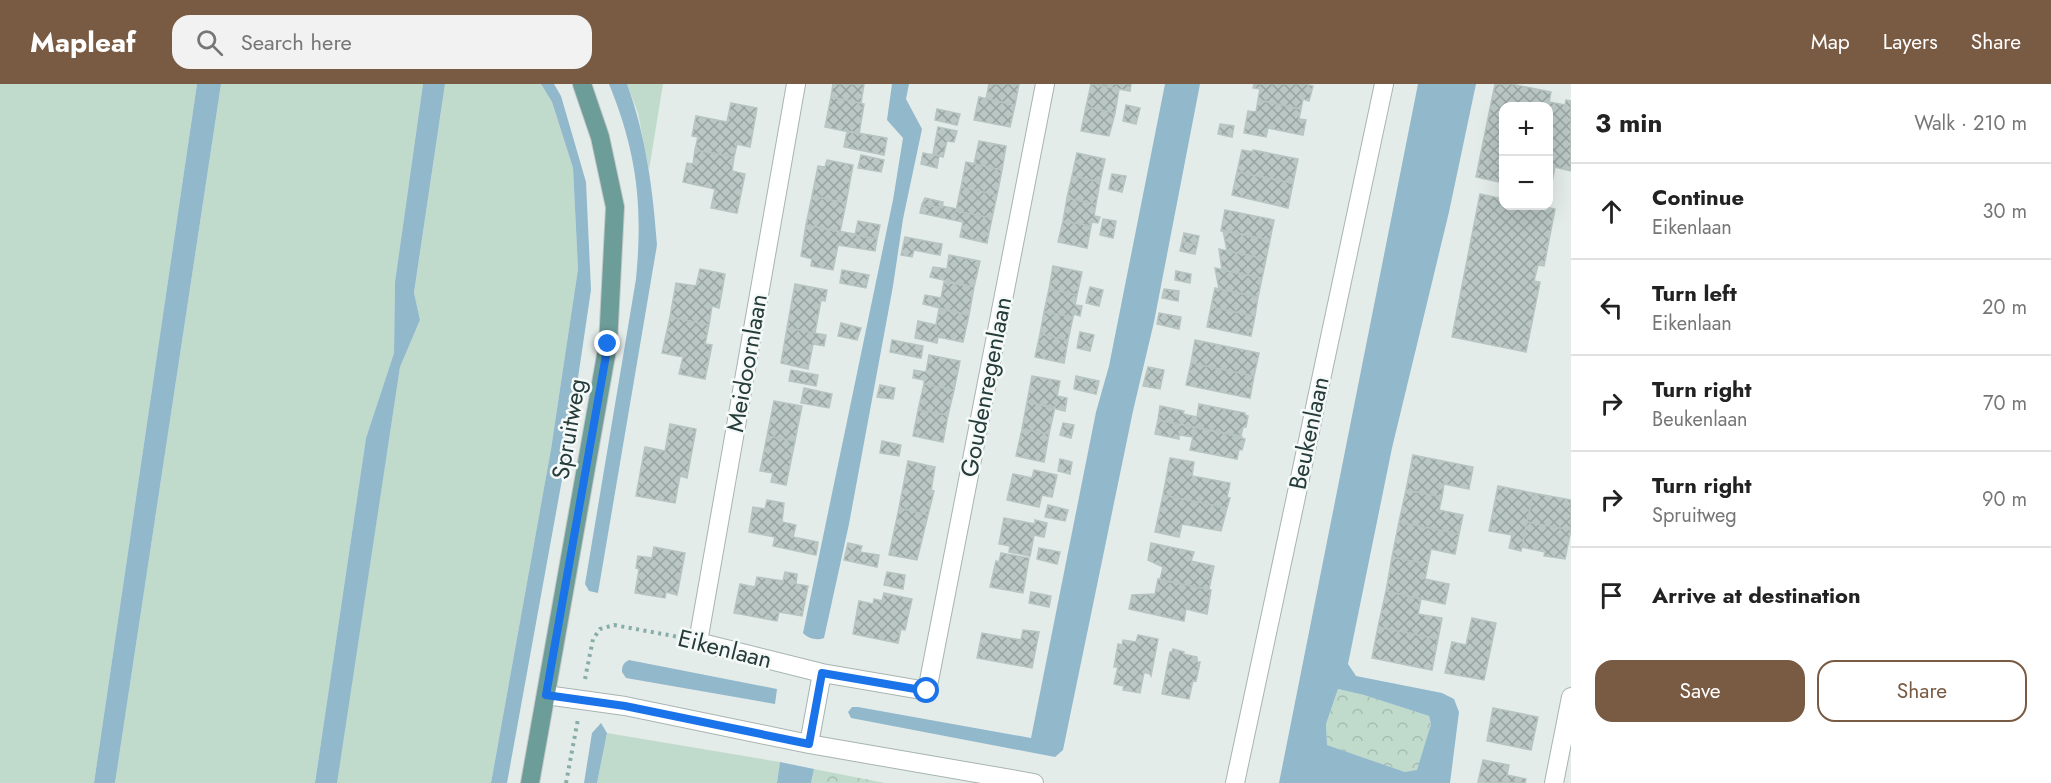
<!DOCTYPE html>
<meta charset="utf-8">
<style>
body{margin:0;font-family:Jost,sans-serif;background:#f2f2f2;color:#222}
.controls{position:absolute;right:18px;top:18px;display:grid;overflow:hidden;border-radius:12px;box-shadow:0 6px 24px #0002}
.controls button{width:54px;height:54px;display:grid;place-items:center;padding:0;border:0;border-bottom:2px solid #e0e0e0;background:#fff;color:#222;font:30px sans-serif}
.stop{position:absolute;width:18px;height:18px;margin:-14px;border:4px solid #1a73e8;border-radius:50%;background:#fff}
.stop.end{background:#1a73e8;border-color:#fff;box-shadow:0 2px 6px #0008}
.list{margin:0;padding:0;list-style:none}
h2{display:flex;justify-content:space-between;align-items:center;height:78px;margin:0;padding:0 24px;font-size:26px}
h2 small{font-size:20px;font-weight:400;color:#767676}
.list li{display:grid;grid-template-columns:39px 1fr auto;gap:18px;align-items:center;box-sizing:border-box;height:96px;padding:0 24px;border-top:2px solid #e0e0e0}
.list b{display:block;font-size:22px;white-space:nowrap}
.list p{margin:0;font-size:20px;white-space:nowrap;color:#767676}
.list em{font-size:20px;font-style:normal;color:#767676}
.actions{display:flex;gap:12px;padding:18px 24px}
.actions a{flex:1;padding:14px 0;border:2px solid #795a43;border-radius:18px;text-align:center;font-size:21px;color:#795a43}
.actions .main{background:#795a43;color:#fff}
.icon{flex:none;width:33px;height:33px;fill:none;stroke:currentColor;stroke-width:2;stroke-linecap:round;stroke-linejoin:round}
.map{position:relative;flex:none;width:1571px;height:699px;overflow:hidden}
header{display:flex;align-items:center;gap:36px;box-sizing:border-box;height:84px;padding:0 30px;background:#795a43;color:#fff}
header strong{font-size:28px}
nav{display:flex;gap:33px;margin-inline-start:auto;font-size:21px}
.search{width:420px;height:54px;background:#f2f2f2;display:flex;align-items:center;gap:15px;box-sizing:border-box;padding:0 21px;border-radius:18px;color:#767676;font-size:22px}
main{display:flex}
aside{flex:1;background:#fff}
.map>svg:first-child{display:block}
.grass{fill:#c0dbcc}
.forest{fill:url(#forest-crowns)}
.water{fill:#92b8cb;fill-rule:evenodd}
.building{fill:url(#building-cross-hatch);stroke:#b7c5c2;stroke-width:1.5}
.lines{fill:none;stroke-linecap:round;stroke-linejoin:round}
.minor-casing{stroke:#a7b4b2;stroke-width:20}
.major-casing{stroke:#c2c8c8;stroke-width:20}
.path{stroke:#88ada8;stroke-width:4;stroke-dasharray:3 4.5;stroke-linecap:butt}
.minor{stroke:#fff;stroke-width:18}
.major{stroke:#6d9d99;stroke-width:18}
.route{stroke:#1a73e8;stroke-width:8}
.labels{text-anchor:middle;stroke-width:5;stroke-linejoin:round;paint-order:stroke}
.street-label{font-size:24px;fill:#253c3a;stroke:#f5f9f8}
</style>
<header>
<strong>Mapleaf</strong>
<div class="search"><svg class="icon" aria-label="search" viewBox="0 0 24 24"><circle cx="10" cy="10" r="6"/><path d="M15 15l6 6"/></svg>Search here</div>
<nav><a>Map</a><a>Layers</a><a>Share</a></nav>
</header>
<main>
<div class="map">
<svg width="1571" height="699" viewBox="0 0 1571 699">
<defs>
<pattern id="forest-crowns" width="20" height="18" patternUnits="userSpaceOnUse" patternTransform="scale(1.5)"><rect width="20" height="18" fill="#c0dbcc"/><path d="M2 6a3 3 0 1 1 6 0M12 15a3 3 0 1 1 6 0" fill="none" stroke="#a5bdb0"/></pattern>
<pattern id="building-cross-hatch" width="8" height="8" patternUnits="userSpaceOnUse" patternTransform="scale(1.5)"><rect width="8" height="8" fill="#bac7c4"/><path d="M0 0l8 8M0 8l8-8" fill="none" stroke="#97a3a0"/></pattern>
</defs>
<rect width="100%" height="100%" fill="#e4ecea"/>
<path class="grass" d="M0 0H197L94 699H0Z
M221 0H423L395 198 394 269 366 354 315 699H115Z
M445 0H541L552 18 573 84 578 185 551 365 491 699H336L400 283 420 236 414 210Z
M627 0H663L649 86 638 29Z
M607 649 780 678 777 699H597Z"/>
<path class="forest" d="M1338 605 1364 611 1429 632 1431 640 1417 687 1405 688 1327 661 1326 640Z
M814 685 885 699H811Z"/>
<path class="water" d="M197 0H221L115 699H94Z
M423 0H445L414 209 420 236 400 283 337 699H315L366 354 394 269 395 198Z
M541 0H554L561 12 586 98 591 206 567 368 507 699H491L551 365 578 185 573 84 552 18Z
M609 0H627C646 52 653 106 657 161L598 509 589 507 585 500 636 195C643 121 637 69 609 0Z
M892 0H909L906 15 922 45 903 135 893 202 849 440 824 554C817 557 807 554 803 549L893 116 903 54 887 36Z
M1165 0H1200L1154 238 1133 327 1063 666 1055 673 851 634 848 628 852 623H858L1031 654 1096 328 1109 282Z
M1418 0H1476L1449 128 1392 364 1348 580 1356 592 1442 609 1454 615 1459 628 1450 699H1279ZM1338 605 1364 611 1429 632 1431 640 1417 686 1405 688 1327 661 1326 640Z
M629 576 777 605 775 620 626 594 622 588C622 582 623 579 629 576Z
M601 639 607 649 597 699H584L592 649Z
M780 678 814 685 811 699H777Z"/>
<path class="building" d="M833 0H864L861 19 831 13Z
M989 0H1019L1015 21 986 15Z
M1091 0 1119 5 1115 29 1086 23Z
M1091 0H1131L1130 7Z
M1254 0H1304L1313 2 1309 17 1303 15 1301 25 1258 16 1260 5 1253 4Z
M1495 0H1511L1551 8 1549 18 1565 21 1566 16 1571 17V87L1555 83 1550 108 1548 22H1504V99L1476 93Z
M831 13 864 20 859 50 825 43Z
M979 13 1015 21 1010 43 974 36Z
M1258 16 1301 25 1299 35 1306 36 1303 51 1268 44 1266 53 1244 49 1248 27 1256 28Z
M731 19 757 24 750 63 737 60 734 73 695 66 698 53 692 52 696 32 727 38Z
M1126 21 1140 24 1136 40 1123 37Z
M1086 23 1115 29 1109 52 1081 47Z
M937 25 960 30 957 41 935 36Z
M1220 40 1234 42 1232 53 1218 50Z
M938 43 957 47 954 58 947 57 943 73 933 70Z
M847 47 887 54 884 71 844 63Z
M979 57 1006 62 1002 86 974 80Z
M695 66 734 73 732 87 745 90 737 129 711 124 715 105 683 98 687 79 693 80Z
M1242 66 1253 68V66L1298 75 1293 99 1237 88Z
M923 69 939 72 937 84 921 80Z
M1077 69 1105 75 1100 98 1072 92Z
M861 71 884 76 881 88 858 84Z
M827 76 853 81 846 119 812 112 818 82 825 83Z
M966 78 1002 86 997 111 961 103Z
M1237 88 1293 99 1288 124 1232 111Z
M1112 90 1126 92 1122 108 1109 105Z
M1072 92 1100 98 1096 120 1067 114Z
M961 103 997 111 992 134 956 127Z
M1480 110 1504 115V122H1541L1555 125 1544 182 1538 181 1534 197 1540 198 1526 268 1452 253Z
M812 112 846 119 840 148 806 141Z
M925 114 943 118 942 124 922 120Z
M1067 114 1096 120 1094 132 1100 133 1098 139 1092 138 1091 142 1063 137Z
M922 120 942 124V122L957 125 956 127 992 134 987 159 960 153 963 138 920 129Z
M1225 126 1274 136 1270 156 1221 147Z
M1103 135 1116 137 1113 154 1100 151Z
M858 137 880 141 877 155 855 151Z
M1063 137 1091 142 1087 164 1058 158Z
M806 141 855 150V151L877 155 875 167 838 161 833 186 811 182 812 175 801 172Z
M1223 146 1270 156 1266 175 1227 167Z
M1184 149 1199 152 1197 161 1182 158Z
M905 153 942 160 940 171 914 166 912 173 901 171Z
M1182 158 1197 161 1195 170 1180 167Z
M1219 165 1266 175 1262 194 1222 186Z
M949 171 980 177 974 203 930 193 933 183 947 185Z
M1053 182 1082 188 1077 211 1049 205Z
M1215 184 1262 194 1258 213 1219 205Z
M700 185 725 190 719 224 712 222 709 241 670 233 676 199 696 202Z
M842 186 869 191 866 204 840 199Z
M1176 187 1191 190 1190 199 1175 196Z
M944 198 974 203 969 231 923 220 925 211 941 214Z
M795 200 827 206 825 217 821 216 815 249 787 244Z
M1090 203 1103 206 1099 222 1086 219Z
M1215 204 1258 213 1255 232 1211 223Z
M1049 205 1077 211 1075 221 1082 222 1080 232 1074 230 1073 233 1044 228Z
M1164 205 1179 207 1178 217 1162 214Z
M1211 223 1255 232 1251 252 1207 243Z
M939 225 969 231 963 258 938 253 937 259 915 254 918 237 936 241Z
M1044 228 1073 233 1068 256 1040 250Z
M1159 229 1181 233 1179 245 1157 240Z
M670 233 709 241 705 260 712 261 705 295 679 290 683 273 662 269Z
M841 239 861 244 857 256 838 252Z
M787 244 826 251 824 262 813 260 808 285 781 279Z
M1080 248 1094 251 1090 267 1077 264Z
M1040 250 1068 256 1064 279 1035 273Z
M892 256 923 262 921 274 890 268Z
M1195 256 1259 269 1254 292 1191 279Z
M929 271 960 277 954 306 924 300V296L913 294 914 286 926 288Z
M1191 279 1254 292 1250 314 1186 301Z
M1148 283 1164 286 1160 305 1143 302Z
M791 286 818 291 816 302 789 297Z
M1032 292 1060 297 1057 312 1067 314 1065 327 1027 318Z
M1076 292 1099 297 1096 310 1074 305Z
M924 300 954 306 948 331 918 326Z
M880 301 895 304 893 315 877 313Z
M804 304 832 310 829 324 801 319Z
M774 317 802 322 795 357 767 352Z
M1027 318 1055 323 1049 350 1022 345Z
M1199 320 1245 329V331L1248 332 1246 343H1243L1241 352 1158 336 1160 322 1184 327 1183 330 1197 333Z
M918 326 948 331 943 358 913 352Z
M1158 336 1242 353 1241 354 1245 355 1242 366 1239 365 1237 375 1190 366 1193 353 1179 351V355L1155 350Z
M1063 339 1074 341 1071 354 1060 351Z
M670 340 696 345 687 394 680 392 675 419 636 412 645 363 665 367Z
M1022 345 1049 350 1044 378 1016 372Z
M767 352 795 357 786 401 771 398 773 389 760 387Z
M882 357 901 361 899 372 880 369Z
M1413 371 1473 383 1469 405 1444 400 1442 413 1406 406Z
M1170 374 1194 378 1192 392 1230 399 1227 413 1230 414 1227 424 1163 411Z
M1060 375 1072 378 1070 390 1058 387Z
M908 377 935 383 931 406 934 407 928 431 899 424Z
M1034 386 1057 391 1052 413 1042 411 1039 423 1007 416 1013 390 1032 394Z
M1498 402 1533 409 1521 467 1509 464 1512 451 1489 447Z
M1406 406 1442 413 1439 426 1463 431 1459 450 1399 438Z
M1533 409 1571 416V446L1527 438Z
M1163 411 1227 424 1221 447 1182 440 1179 453 1155 448Z
M767 416 784 419 782 438 796 441 793 453 818 458 816 471 773 462 775 453 749 448 753 423 765 425Z
M1048 421 1068 426 1065 437 1045 433Z
M899 424 928 431 917 476 889 471Z
M1004 434 1035 440V436L1047 439 1044 453 1034 451 1030 472 1009 468 1010 462 999 460Z
M1399 438 1459 450 1455 470 1431 465 1428 480 1392 473Z
M1527 438 1571 446 1565 475 1544 472 1545 468 1522 463Z
M848 459 862 462 860 468 879 471 877 483 844 476Z
M1151 459 1194 468 1191 477 1214 482 1209 505 1211 506 1160 496 1163 483 1148 476Z
M654 463 685 469 677 511 666 508 665 514 635 509 639 485 636 484 638 472 652 474Z
M1039 464 1060 468 1057 480 1037 475Z
M1001 469 1029 474 1023 509 990 503 996 477 999 478Z
M1392 473 1428 480 1425 495 1449 500 1445 520 1386 507Z
M785 488 797 490 796 500 808 502 802 532 779 528 777 537 734 529 740 500 755 503 757 493 783 497Z
M887 488 905 491 903 505 884 501Z
M1158 495 1211 506 1207 530 1186 525 1184 537 1129 525 1132 511 1155 510Z
M1386 507 1421 515 1418 530 1442 534 1438 555 1378 543Z
M1031 508 1051 512 1049 523 1029 519Z
M884 509 912 515 905 546 901 545 898 559 853 550 859 517 873 520 874 515 882 517Z
M1472 534 1496 539 1484 596 1445 589 1452 558 1466 561Z
M1378 543 1438 555 1432 586 1372 574Z
M1023 546 1039 548 1032 584 977 574 982 549 1021 556Z
M1138 551 1158 555 1151 592 1150 590 1144 588 1140 609 1123 606 1124 602 1114 600 1118 583H1114L1118 560 1122 561 1123 556 1136 558Z
M1173 565 1184 568 1183 570 1197 573V578H1200L1196 597 1193 596 1189 615 1162 610 1170 568H1172Z
M1493 624 1538 633 1531 666 1487 657Z
M1483 676 1509 681 1507 691 1526 695 1525 699 1478 698Z"/>
<g class="lines">
<g class="minor-casing">
<path id="minor" d="M796 0 698 558 822 589 927 607 1045 0
M546 611 625 622 809 660 1034 699
M809 660 822 589
M1235 699 1384 0
M1554 699 1571 613"/>
</g>
<g class="major-casing">
<path id="major" d="M530 699 608 260 615 123 600 53 582 0"/>
</g>
<path class="path" d="M585 595 593 555 600 545 614 541 679 553
M566 699 578 635"/>
<use href="#minor" class="minor"/>
<use href="#major" class="major"/>
</g>
<g class="lines">
<path class="route" d="M608 260 546 611 625 622 809 660 822 589 927 607"/>
</g>
<g class="labels">
<g class="street-label">
<text transform="translate(747 279) rotate(-80)" y="8">Meidoornlaan</text>
<text transform="translate(986 303) rotate(-79)" y="8">Goudenregenlaan</text>
<text transform="translate(569 345) rotate(-80)" y="8">Spruitweg</text>
<text transform="translate(1309 349) rotate(-78)" y="8">Beukenlaan</text>
<text transform="translate(725 565) rotate(14)" y="8">Eikenlaan</text>
</g>
</g>
</svg>
<div class="controls">
<button>+</button>
<button>−</button>
</div>
<div class="stop" style="left:927px;top:607px"></div>
<div class="stop end" style="left:608px;top:260px"></div>
</div>
<aside>
<h2>3 min<small>Walk · 210 m</small></h2>
<ul class="list">
<li><svg class="icon" aria-label="ahead" viewBox="0 0 24 24"><path d="M12 20V5M6 11l6-6 6 6"/></svg><div><b>Continue</b><p>Eikenlaan</p></div><em>30 m</em></li>
<li><svg class="icon" aria-label="left" viewBox="0 0 24 24"><path d="M17 20v-9H6M10 6l-5 5 5 5"/></svg><div><b>Turn left</b><p>Eikenlaan</p></div><em>20 m</em></li>
<li><svg class="icon" aria-label="right" viewBox="0 0 24 24"><path d="M7 20v-9h11M14 6l5 5-5 5"/></svg><div><b>Turn right</b><p>Beukenlaan</p></div><em>70 m</em></li>
<li><svg class="icon" aria-label="right" viewBox="0 0 24 24"><path d="M7 20v-9h11M14 6l5 5-5 5"/></svg><div><b>Turn right</b><p>Spruitweg</p></div><em>90 m</em></li>
<li><svg class="icon" aria-label="arrive" viewBox="0 0 24 24"><path d="M6 21V4h12l-3 4 3 4H6"/></svg><div><b>Arrive at destination</b></div></li>
</ul>
<div class="actions"><a class="main">Save</a><a>Share</a></div>
</aside>
</main>
